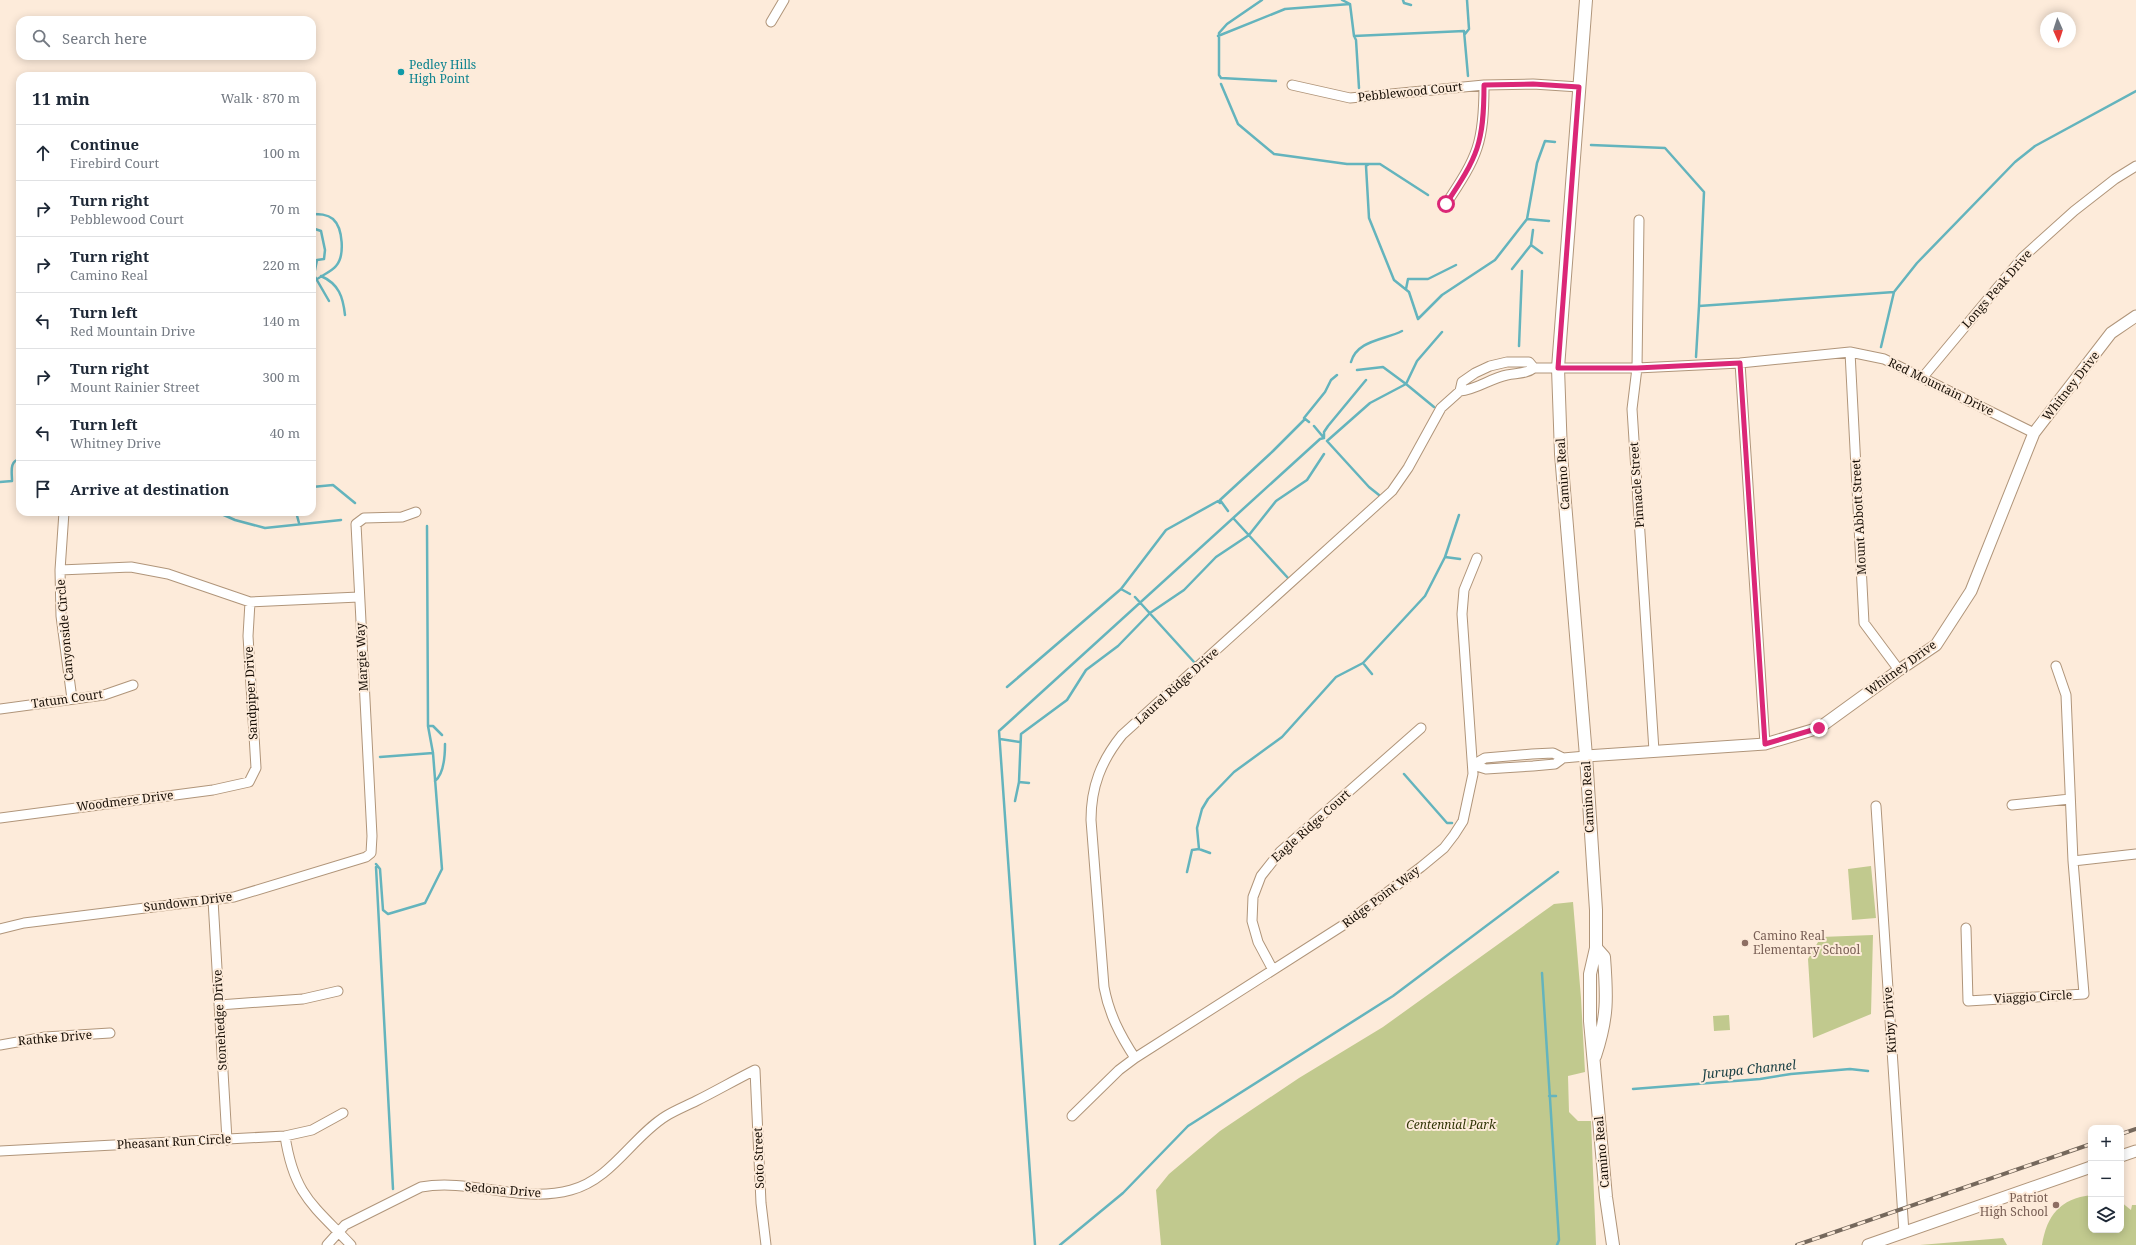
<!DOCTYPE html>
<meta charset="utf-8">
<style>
body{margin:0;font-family:"Noto Serif",serif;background:#f6f6f7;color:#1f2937}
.controls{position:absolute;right:12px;bottom:12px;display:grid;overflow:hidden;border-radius:8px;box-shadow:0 2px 10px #0003}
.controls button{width:36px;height:36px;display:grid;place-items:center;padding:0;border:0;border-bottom:1px solid #e0e1e3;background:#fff;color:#1f2937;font:20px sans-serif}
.compass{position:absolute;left:2040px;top:12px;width:36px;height:36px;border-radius:50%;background:#fff;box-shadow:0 2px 10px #0003;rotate:177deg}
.stop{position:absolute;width:12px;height:12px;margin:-9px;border:3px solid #db2777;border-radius:50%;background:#fff}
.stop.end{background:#db2777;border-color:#fff;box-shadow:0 1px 4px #0008}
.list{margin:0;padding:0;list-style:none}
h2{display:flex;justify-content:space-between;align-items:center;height:52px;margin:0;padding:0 16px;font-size:17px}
h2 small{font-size:13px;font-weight:400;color:#747a83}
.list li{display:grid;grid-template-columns:26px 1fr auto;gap:12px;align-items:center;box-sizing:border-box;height:56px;padding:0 16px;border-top:1px solid #e0e1e3}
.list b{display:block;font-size:15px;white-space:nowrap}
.list p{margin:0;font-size:13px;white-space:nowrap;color:#747a83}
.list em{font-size:13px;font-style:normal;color:#747a83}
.icon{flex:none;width:22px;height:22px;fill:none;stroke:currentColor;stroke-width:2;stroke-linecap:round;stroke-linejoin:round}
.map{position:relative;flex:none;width:2136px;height:1245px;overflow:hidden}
.search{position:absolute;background:#fff;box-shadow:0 2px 10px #0003;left:16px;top:16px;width:300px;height:44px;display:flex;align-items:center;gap:10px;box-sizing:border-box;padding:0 14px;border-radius:12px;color:#747a83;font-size:15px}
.panel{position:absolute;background:#fff;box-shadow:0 2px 10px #0003;left:16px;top:72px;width:300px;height:444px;border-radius:12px}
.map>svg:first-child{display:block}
.green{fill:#c1c98e}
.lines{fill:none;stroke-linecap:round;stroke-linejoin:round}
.stream{stroke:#64b4bd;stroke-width:2.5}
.minor-casing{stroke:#b0957a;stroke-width:11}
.tertiary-casing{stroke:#b0957a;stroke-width:13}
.secondary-casing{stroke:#b0957a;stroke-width:14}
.minor{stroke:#fff;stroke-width:9}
.tertiary{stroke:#fff;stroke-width:11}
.secondary{stroke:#fff;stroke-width:12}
.rail-casing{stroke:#75685c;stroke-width:4}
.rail{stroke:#fdebda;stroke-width:2.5;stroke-dasharray:8;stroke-linecap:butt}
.route{stroke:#db2777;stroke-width:5}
.culture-dot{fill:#0f9aa8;stroke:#fdebda;stroke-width:1.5}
.education-dot{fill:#8d6e63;stroke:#fdebda;stroke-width:1.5}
.labels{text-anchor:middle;stroke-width:4;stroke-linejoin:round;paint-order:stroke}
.culture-label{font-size:12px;fill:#0d838f;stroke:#fdebda;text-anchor:start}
.street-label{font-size:12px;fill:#170e05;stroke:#fdebda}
.education-label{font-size:12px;fill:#785e54;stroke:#fdebda;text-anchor:start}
.park-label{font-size:12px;font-style:italic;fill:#313506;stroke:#fdebda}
.water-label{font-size:13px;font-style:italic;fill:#1c4246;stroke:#fdebda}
</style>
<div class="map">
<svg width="2136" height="1245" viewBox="0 0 2136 1245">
<rect width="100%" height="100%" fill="#fdebda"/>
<path class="green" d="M1871 866 1876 918 1852 920 1848 869Z
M1573 902 1581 998 1585 1072 1568 1076 1569 1112 1578 1121H1591L1596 1245H1161L1156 1190 1169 1174 1220 1131 1299 1078 1383 1027 1554 904Z
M1873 935 1871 1014 1813 1038 1808 959 1821 937Z
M1729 1015 1730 1030 1714 1031 1713 1016Z
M2091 1195V1230H2121V1202L2131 1210 2132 1205H2136V1245H2042C2047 1215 2060 1199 2091 1195Z
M2003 1238 2007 1245H1920Z"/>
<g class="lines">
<path class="stream" d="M1262 0 1227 24 1219 33V75L1221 78 1276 81
M1342 0 1350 4
M1403 0 1404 3 1411 5
M1465 34 1469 29 1467 0
M1218 36 1285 9 1350 4 1354 36 1464 31 1468 76
M1354 36 1356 40 1359 88
M1221 84 1238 124 1274 154 1347 164H1380L1428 195
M1591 145 1665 148 1704 192 1699 306
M1369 164 1366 166 1369 218 1394 280 1409 292 1418 319 1442 295 1495 260 1527 219 1537 163 1545 141 1555 142
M312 214C319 214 327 214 333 219 343 228 345 256 336 266 331 272 322 275 316 280
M1527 219 1549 221
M312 228 321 231 325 250 324 259 317 260 314 275 329 301
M1531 245 1533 230
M1512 269 1531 245 1542 253
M321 276C339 284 343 297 345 315
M1406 289 1408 279H1428L1456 265
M1519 346 1522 271
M1881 347 1894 292 1917 263 2015 162 2035 146 2136 91
M1696 357 1699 306 1894 292
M1351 362C1357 340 1385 340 1402 331
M1357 370 1383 367 1406 384 1370 403 1327 441 1369 487 1379 495
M1434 407 1406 384 1417 361 1442 332
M1309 422 1304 418 1325 392 1331 380 1337 375
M1324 437V432L1328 426 1366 380
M0 482 12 481C12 472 9 461 20 459
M312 487 333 485 355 503
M1228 511 1220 500 1273 451 1305 419
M217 512 235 520 265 528 341 520
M296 512 299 523
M1459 515 1445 557 1460 559
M1234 519 1288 578
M427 526 428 726 433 753
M1121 589 1130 594
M1135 597 1194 662
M1363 663 1372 674
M1007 687 1121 589 1166 530 1218 501 1220 503
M428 726H433L442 735
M1000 739 1020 742
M1404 774 1447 823H1452
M435 781C444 774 445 755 445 744
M1019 782 1029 783
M1015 801 1019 782 1021 734 1067 700 1086 670 1118 646 1150 613 1184 590 1216 557 1249 535 1276 501 1307 480 1324 454
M1199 849 1210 853
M376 864 380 869 383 910 388 914 425 903 442 869 433 753 380 757
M376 867 393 1189
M1187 872 1192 850 1199 849 1197 828 1202 809 1208 799 1234 772 1282 737 1336 677 1363 663 1425 596 1445 557
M1542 973 1559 1240 1557 1245
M1633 1089 1760 1079 1791 1074 1850 1069 1868 1071
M1549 1096H1556
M1035 1245 999 731 1320 439 1324 438 1314 426
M1060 1245 1123 1193 1188 1126 1393 996 1558 872"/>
<g class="minor-casing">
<path id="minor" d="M771 22 784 0
M1292 85 1350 98 1484 85 1533 84 1579 87
M1446 204C1478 156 1484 143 1484 85
M1639 220 1637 368 1632 409 1654 751
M1850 352 1864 623 1899 670
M1740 363 1765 744
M1923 377 2023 257 2074 211 2115 179 2136 166
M1460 391C1476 390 1491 378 1507 375 1517 373 1526 374 1534 368H1637L1740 363 1850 352 1884 359 2034 433
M64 512 60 570 61 616 72 699
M60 570 131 567 168 574 250 602 359 597
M0 709 104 695 133 685
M1473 765 1486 769 1533 766 1555 764 1563 758 1586 756
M1473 765 1485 758 1532 754 1553 753 1563 758
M2012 805 2070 799
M1876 806 1904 1233
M0 818 213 790 249 782 256 768 248 636 250 602
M2073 861 2136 854
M213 900 227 1140
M1966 928 1968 1001 2084 994 2073 861 2066 695 2056 666
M0 929 24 923 234 897 366 857 371 853 372 836 356 524 364 518 402 517 416 512
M1273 970 1258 942 1252 921 1253 897 1261 876 1280 852 1421 728
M219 1005 303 999 338 991
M0 1045 45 1037 110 1033
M1135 1058C1120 1035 1109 1014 1104 987L1091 820C1091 787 1101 761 1122 735L1392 491 1408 468 1441 408 1460 391 1462 382 1475 373 1490 366 1507 362H1529L1534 368
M1072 1116 1119 1070 1135 1058 1345 924 1421 867 1444 848 1454 835 1463 821 1473 774 1462 614 1464 590 1477 558
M285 1136C294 1195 313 1205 351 1245
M0 1151 285 1136 312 1130 343 1113
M327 1245 345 1225 421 1187C471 1178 521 1204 571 1190 612 1179 632 1137 666 1116 676 1110 686 1106 696 1101 716 1091 735 1080 755 1070L761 1203 766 1245"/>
</g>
<g class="tertiary-casing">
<path id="tertiary" d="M1586 756 1765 744 1819 728 1899 670 1936 645 1971 591 2034 433 2111 333 2136 316
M2121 1156 2136 1151
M1868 1245 2091 1167"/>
</g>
<g class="secondary-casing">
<path id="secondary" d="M1586 0 1558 368 1561 454 1586 756 1596 910V948L1590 974V1021L1606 1197 1613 1245
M1595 1056C1608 1017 1607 997 1604 957L1596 948"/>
</g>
<use href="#minor" class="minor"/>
<use href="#tertiary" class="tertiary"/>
<use href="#secondary" class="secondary"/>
<g class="rail-casing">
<path id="rail" d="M2121 1134 2136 1129
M1797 1245 2091 1144"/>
</g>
<use href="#rail" class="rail"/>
</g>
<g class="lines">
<path class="route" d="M1446 204C1478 156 1484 143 1484 85L1533 84 1579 87 1558 368H1637L1740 363 1765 744 1819 728"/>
</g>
<circle class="culture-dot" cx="401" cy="72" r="4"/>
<g class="education-dot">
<circle cx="1745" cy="943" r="4"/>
<circle cx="2056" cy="1205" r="4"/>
</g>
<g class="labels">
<g class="culture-label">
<text x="409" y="69">Pedley Hills<tspan x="409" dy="14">High Point</tspan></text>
</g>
<g class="street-label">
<text transform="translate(1410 92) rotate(-6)" y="4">Pebblewood Court</text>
<text transform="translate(1997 289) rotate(-49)" y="4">Longs Peak Drive</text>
<text transform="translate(2071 386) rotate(-52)" y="4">Whitney Drive</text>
<text transform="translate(1941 387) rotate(26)" y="4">Red Mountain Drive</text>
<text transform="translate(1563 474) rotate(-94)" y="4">Camino Real</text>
<text transform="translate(1637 485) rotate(-94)" y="4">Pinnacle Street</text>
<text transform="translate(1859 517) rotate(-93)" y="4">Mount Abbott Street</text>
<text transform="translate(65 630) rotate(-95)" y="4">Canyonside Circle</text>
<text transform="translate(362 657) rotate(-93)" y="4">Margie Way</text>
<text transform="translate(1901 668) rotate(-36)" y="4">Whitney Drive</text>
<text transform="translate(1177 686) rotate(-42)" y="4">Laurel Ridge Drive</text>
<text transform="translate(251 693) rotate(-93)" y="4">Sandpiper Drive</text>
<text transform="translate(67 699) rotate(-8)" y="4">Tatum Court</text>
<text transform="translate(1588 797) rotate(-93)" y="4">Camino Real</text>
<text transform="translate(125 801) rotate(-7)" y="4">Woodmere Drive</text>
<text transform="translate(1311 826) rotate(-42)" y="4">Eagle Ridge Court</text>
<text transform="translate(1381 897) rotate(-37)" y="4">Ridge Point Way</text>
<text transform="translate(188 902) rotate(-7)" y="4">Sundown Drive</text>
<text transform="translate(2033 997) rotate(-3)" y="4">Viaggio Circle</text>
<text transform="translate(220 1020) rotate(-93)" y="4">Stonehedge Drive</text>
<text transform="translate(1890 1020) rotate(-94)" y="4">Kirby Drive</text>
<text transform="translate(55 1038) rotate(-5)" y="4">Rathke Drive</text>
<text transform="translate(174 1142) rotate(-3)" y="4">Pheasant Run Circle</text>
<text transform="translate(1602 1152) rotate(-95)" y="4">Camino Real</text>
<text transform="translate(759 1158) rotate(-92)" y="4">Soto Street</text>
<text transform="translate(503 1190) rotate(5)" y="4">Sedona Drive</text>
</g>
<g class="education-label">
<text x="1753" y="940">Camino Real<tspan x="1753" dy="14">Elementary School</tspan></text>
<text x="2048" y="1202" text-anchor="end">Patriot<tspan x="2048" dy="14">High School</tspan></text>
</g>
<g class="park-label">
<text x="1451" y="1129">Centennial Park</text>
</g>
<g class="water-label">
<text transform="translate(1749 1069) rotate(-6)" y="5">Jurupa Channel</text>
</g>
</g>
</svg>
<div class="controls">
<button>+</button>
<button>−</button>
<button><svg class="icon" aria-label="layers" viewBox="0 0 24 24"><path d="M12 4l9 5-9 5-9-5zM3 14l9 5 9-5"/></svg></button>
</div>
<svg class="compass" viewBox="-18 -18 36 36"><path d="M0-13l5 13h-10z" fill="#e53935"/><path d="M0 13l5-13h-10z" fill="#747a83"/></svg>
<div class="stop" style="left:1446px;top:204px"></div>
<div class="stop end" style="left:1819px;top:728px"></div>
<div class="search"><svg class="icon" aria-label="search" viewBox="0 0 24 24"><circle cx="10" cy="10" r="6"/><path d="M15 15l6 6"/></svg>Search here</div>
<section class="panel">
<h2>11 min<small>Walk · 870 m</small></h2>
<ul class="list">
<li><svg class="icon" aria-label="ahead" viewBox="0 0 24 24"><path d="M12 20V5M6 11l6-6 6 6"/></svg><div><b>Continue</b><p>Firebird Court</p></div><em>100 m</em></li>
<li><svg class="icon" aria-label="right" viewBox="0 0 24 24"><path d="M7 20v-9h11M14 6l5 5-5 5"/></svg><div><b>Turn right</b><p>Pebblewood Court</p></div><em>70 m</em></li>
<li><svg class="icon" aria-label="right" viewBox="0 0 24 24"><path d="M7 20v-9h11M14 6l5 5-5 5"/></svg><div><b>Turn right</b><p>Camino Real</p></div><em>220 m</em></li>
<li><svg class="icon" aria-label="left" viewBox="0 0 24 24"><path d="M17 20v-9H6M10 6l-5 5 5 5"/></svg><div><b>Turn left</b><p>Red Mountain Drive</p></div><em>140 m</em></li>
<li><svg class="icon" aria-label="right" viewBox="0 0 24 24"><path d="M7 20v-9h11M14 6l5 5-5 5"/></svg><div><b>Turn right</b><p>Mount Rainier Street</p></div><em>300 m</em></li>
<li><svg class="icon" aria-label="left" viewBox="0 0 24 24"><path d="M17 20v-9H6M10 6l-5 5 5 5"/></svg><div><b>Turn left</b><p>Whitney Drive</p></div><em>40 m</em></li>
<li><svg class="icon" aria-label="arrive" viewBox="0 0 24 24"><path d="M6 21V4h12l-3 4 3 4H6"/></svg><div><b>Arrive at destination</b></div></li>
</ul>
</section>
</div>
